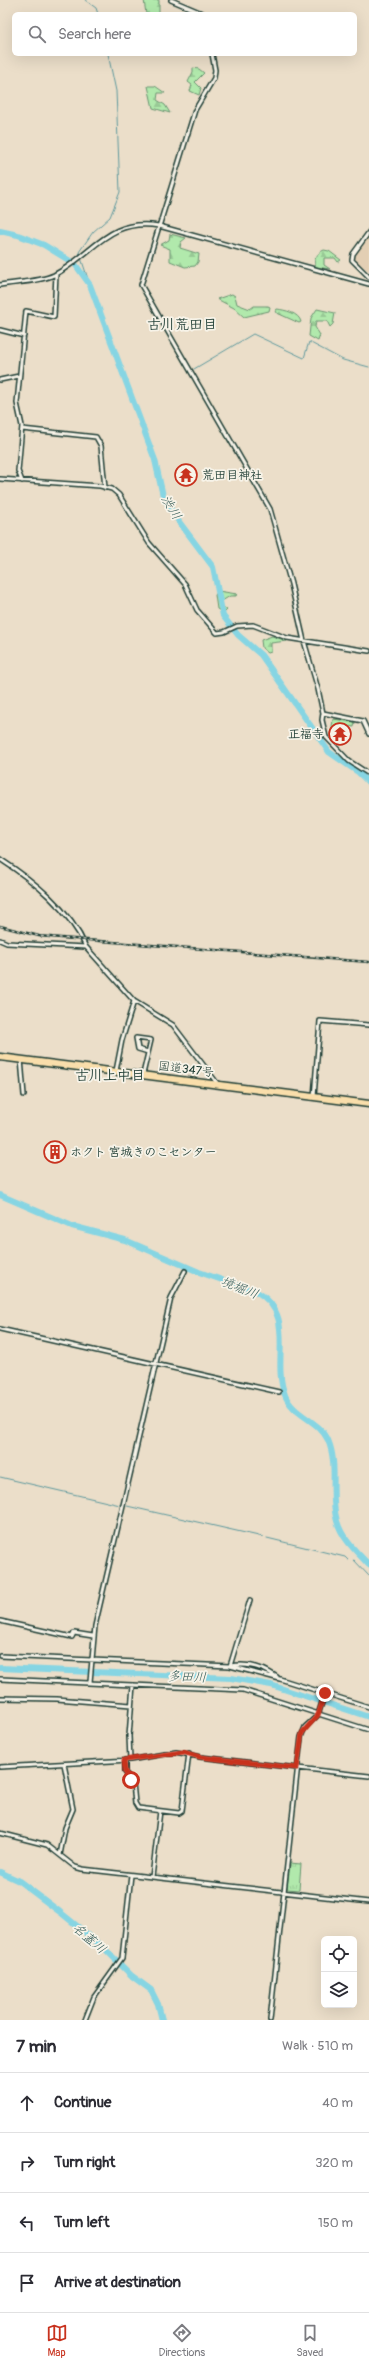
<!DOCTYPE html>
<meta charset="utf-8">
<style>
body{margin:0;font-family:Pangolin,"Klee One",sans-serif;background:#f2f2f3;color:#2b2b33}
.controls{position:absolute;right:12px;bottom:12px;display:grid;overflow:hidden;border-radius:6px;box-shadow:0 4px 16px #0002}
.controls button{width:36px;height:36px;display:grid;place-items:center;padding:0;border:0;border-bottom:1px solid #e1e1e2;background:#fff;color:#2b2b33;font:20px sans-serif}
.stop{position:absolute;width:12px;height:12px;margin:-9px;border:3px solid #c8321e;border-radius:50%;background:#fff}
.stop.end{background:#c8321e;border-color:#fff;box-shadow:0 1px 4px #0008}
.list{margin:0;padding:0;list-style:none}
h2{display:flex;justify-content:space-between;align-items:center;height:52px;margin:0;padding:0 16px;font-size:17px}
h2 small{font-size:13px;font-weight:400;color:#7c7c81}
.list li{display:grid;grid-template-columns:26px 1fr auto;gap:12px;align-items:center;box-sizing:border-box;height:60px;padding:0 16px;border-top:1px solid #e1e1e2}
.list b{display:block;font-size:15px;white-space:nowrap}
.list em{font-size:13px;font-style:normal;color:#7c7c81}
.icon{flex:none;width:22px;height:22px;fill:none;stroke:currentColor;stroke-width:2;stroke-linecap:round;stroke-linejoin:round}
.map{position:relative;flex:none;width:369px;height:2020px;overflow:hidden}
.search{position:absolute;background:#fff;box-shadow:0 4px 16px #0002;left:12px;right:12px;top:12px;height:44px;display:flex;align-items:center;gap:10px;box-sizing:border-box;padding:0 14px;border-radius:6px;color:#7c7c81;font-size:15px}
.sheet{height:292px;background:#fff}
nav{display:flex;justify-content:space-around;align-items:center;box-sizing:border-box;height:56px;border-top:1px solid #e1e1e2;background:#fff;font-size:11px;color:#7c7c81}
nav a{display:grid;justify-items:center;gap:2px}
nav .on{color:#c8321e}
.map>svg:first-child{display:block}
.built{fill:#e3cfb4}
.forest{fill:url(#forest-firs);stroke:#689370}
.cemetery{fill:url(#cemetery-stones);stroke:#689370}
.park{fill:url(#park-tufts);stroke:#689370}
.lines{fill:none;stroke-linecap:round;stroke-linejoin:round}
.stream{stroke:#5d989d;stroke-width:1}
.river{stroke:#86d5e3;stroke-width:6}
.street-casing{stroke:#1f3d34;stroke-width:6}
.highway-casing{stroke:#1f3d34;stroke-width:9}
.street{stroke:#f7f3e8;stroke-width:3}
.highway{stroke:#f9deab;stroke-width:6}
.rail-casing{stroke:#1f3d34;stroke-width:2.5}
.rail{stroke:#f7f3e8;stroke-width:1;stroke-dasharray:3;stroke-linecap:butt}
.route{stroke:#c8321e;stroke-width:5}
.labels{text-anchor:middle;stroke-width:3.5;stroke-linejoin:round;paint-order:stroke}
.poi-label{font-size:12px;font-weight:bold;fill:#1f3d34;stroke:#f7f3e8;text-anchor:start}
.street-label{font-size:12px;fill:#1f3d34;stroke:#f7f3e8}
.water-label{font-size:13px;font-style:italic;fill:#345b57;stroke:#f7f3e8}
.quarter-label{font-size:14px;font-weight:bold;fill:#1f3d34;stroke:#f7f3e8}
</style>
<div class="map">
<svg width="369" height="2020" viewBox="0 0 369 2020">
<defs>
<pattern id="forest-firs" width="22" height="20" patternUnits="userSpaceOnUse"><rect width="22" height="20" fill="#b1e9ac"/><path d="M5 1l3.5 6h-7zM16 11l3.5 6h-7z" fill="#98c995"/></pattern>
<pattern id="cemetery-stones" width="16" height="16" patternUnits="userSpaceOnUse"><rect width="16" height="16" fill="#b1e9ac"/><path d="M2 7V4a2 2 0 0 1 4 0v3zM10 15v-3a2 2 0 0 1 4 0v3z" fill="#98c995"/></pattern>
<pattern id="park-tufts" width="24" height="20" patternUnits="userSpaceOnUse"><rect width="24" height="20" fill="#b1e9ac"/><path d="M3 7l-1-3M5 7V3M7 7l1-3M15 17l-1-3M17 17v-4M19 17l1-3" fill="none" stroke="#98c995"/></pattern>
</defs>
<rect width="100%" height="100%" fill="#ebdec9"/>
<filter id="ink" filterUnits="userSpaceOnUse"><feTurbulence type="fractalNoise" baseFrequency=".025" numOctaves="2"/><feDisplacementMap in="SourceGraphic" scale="8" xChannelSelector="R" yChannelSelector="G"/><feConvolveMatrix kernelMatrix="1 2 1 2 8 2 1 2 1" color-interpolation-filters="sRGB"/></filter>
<g filter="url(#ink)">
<path class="built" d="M369 236V271L355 261V256Z"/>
<path class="forest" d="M144 0H159V14H146Z
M193 68 199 69 204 73 195 82 201 88 199 95 190 91 192 85 188 82 193 72Z
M148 86H155L165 93H158L157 100 165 105 170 113 153 108Z
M170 234 186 238 181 242 180 248 199 254 198 262 195 266 185 267 170 261V249L160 245 169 240Z
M324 250 329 251 341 260 338 262 335 258H324V265L330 269 316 267C312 261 317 253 324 250Z
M232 294 235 296 237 304 250 309 254 306H268L270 307 269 311 244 317 234 308 217 299Z
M277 309C285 310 299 313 301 322L299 323 275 312Z
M317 309 335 313 333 324 330 327 327 321H316L315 327 320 335 318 341 309 336 311 318Z
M218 591 237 594 236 596H230L222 601V606L227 610 224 613 217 609 215 595Z
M272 636 287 641 271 643V652L268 653 262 648 261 640Z"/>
<path class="cemetery" d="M333 719 355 722 354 727 338 725 337 736 331 735Z"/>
<path class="park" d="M290 1863 301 1864 299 1890 287 1889Z"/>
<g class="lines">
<path class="stream" d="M85 0 96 8 98 14
M90 285 79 252 93 232 110 217 120 192 116 91 108 54
M194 369 253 334 304 358 309 342 343 360 369 367
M0 1477 120 1505
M127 1506 263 1537
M267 1538 345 1557 348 1560
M354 1560 369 1576"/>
<path class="river" d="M0 231 18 235 44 245 75 264 90 285 155 460 163 496 177 519 213 567 223 616 238 635 261 655 329 752 358 772 369 783
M0 1195 72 1226 125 1240 199 1272 257 1292C297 1315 271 1360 285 1395 293 1416 319 1420 328 1440 339 1466 329 1495 337 1521 342 1539 357 1552 369 1565
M0 1668 231 1678 271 1685 369 1717
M0 1872 19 1881 60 1912 103 1947 132 1976 151 1990 158 2004 162 2020"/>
<g class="street-casing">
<path id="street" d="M171 0 204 14
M212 54 215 70 214 78 195 110 141 285 270 509 291 584 304 641 318 689 323 713 322 720 326 737 349 761 369 774
M369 232 353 254 352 260 369 277
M0 285C17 282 39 282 54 275 93 255 108 217 159 226L369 284
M0 330 24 336
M0 380 19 376
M22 429 96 437 101 446 105 488
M0 479 100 486 112 489 119 495 149 543 185 584 197 610 217 633 224 632 237 626 253 625 287 638 369 651
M22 481 18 471 22 426 17 403 26 311 54 317 56 274
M323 713 363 721 369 734
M0 859C34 881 69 909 86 947L134 1001 173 1025 217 1083
M0 940 7 943 86 947
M21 1059 24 1095
M116 1071 122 1040 134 1001
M143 1074 151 1040 136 1038 138 1049 148 1052
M314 1097 320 1021 369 1025
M0 1329 279 1392
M250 1600 230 1666C246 1663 263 1667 277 1677
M0 1621 72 1637 74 1633 93 1636
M0 1656 230 1666 280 1679 369 1707
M0 1679 243 1690 369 1730
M90 1682 95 1626 171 1298 185 1271
M0 1698 57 1699 131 1705
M125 1760V1772L133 1783 135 1803 138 1808 179 1813 182 1811 189 1753
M130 1760 129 1736 133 1685
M0 1767 130 1760 176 1752 200 1757 369 1776
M0 1833 47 1845 75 1867 82 1869 369 1902
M60 1855 65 1828 73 1809 64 1764
M152 1877 160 1811
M85 2020 94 1997 122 1958 131 1875
M270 2020 301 1737 305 1727 318 1715 325 1693"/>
</g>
<g class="highway-casing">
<path id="highway" d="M0 1057 369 1104"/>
</g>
<use href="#street" class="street"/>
<use href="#highway" class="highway"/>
<g class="rail-casing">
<path id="rail" d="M0 926 39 936 61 938 369 962"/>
</g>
<use href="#rail" class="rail"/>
</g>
</g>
<g class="lines" filter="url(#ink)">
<path class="route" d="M131 1780 125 1772 124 1760 183 1752 200 1757 297 1768 302 1733 318 1715 325 1693"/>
</g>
<defs>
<g id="temple-ring" transform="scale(1.15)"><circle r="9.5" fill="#f7f3e8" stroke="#c8321e" stroke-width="1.5"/><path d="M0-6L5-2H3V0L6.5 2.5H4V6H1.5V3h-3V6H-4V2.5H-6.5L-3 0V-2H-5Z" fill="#c8321e"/></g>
<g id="building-ring" transform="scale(1.15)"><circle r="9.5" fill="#f7f3e8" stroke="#c8321e" stroke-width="1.5"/><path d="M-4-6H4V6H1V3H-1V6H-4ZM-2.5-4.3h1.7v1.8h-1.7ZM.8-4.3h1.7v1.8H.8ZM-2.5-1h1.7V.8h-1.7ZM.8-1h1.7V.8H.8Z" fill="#c8321e"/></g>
</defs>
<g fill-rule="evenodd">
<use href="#temple-ring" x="186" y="475"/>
<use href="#temple-ring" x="340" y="734"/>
<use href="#building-ring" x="55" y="1152"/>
</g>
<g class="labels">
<g class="poi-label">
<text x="202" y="479">荒田目神社</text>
<text x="324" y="738" text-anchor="end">正福寺</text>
<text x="70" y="1156">ホクト 宮城きのこセンター</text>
</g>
<g class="street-label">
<text transform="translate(186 1069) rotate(7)" y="4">国道347号</text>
</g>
<g class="water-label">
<text transform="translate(172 507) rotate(58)" y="5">渋川</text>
<text transform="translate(240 1287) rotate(22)" y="5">境堀川</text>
<text transform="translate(187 1676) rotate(2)" y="5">多田川</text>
<text transform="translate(90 1938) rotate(41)" y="5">名蓋川</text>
</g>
<g class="quarter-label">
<text x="182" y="329">古川荒田目</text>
<text x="110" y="1080">古川上中目</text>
</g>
</g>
</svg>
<div class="controls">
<button><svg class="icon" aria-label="locate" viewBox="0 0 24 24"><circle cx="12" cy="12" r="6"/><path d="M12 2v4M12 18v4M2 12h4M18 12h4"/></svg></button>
<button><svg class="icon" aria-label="layers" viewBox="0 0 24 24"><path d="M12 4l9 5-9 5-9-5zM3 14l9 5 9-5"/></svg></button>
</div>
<div class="stop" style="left:131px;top:1780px"></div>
<div class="stop end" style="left:325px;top:1693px"></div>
<div class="search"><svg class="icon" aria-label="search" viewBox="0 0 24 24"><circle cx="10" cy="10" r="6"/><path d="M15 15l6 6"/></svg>Search here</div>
</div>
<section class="sheet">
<h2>7 min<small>Walk · 510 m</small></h2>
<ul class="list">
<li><svg class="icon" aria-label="ahead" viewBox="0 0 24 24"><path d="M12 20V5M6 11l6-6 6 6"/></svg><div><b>Continue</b></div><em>40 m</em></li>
<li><svg class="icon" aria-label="right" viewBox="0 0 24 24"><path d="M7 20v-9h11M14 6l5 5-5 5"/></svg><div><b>Turn right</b></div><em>320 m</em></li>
<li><svg class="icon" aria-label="left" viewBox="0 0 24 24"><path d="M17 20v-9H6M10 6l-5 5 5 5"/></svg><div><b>Turn left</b></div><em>150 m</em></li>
<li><svg class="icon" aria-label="arrive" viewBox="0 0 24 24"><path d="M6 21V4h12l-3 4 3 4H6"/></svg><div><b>Arrive at destination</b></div></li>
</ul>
</section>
<nav>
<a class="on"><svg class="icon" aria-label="map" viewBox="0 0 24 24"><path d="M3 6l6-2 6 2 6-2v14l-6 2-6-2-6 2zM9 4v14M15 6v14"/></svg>Map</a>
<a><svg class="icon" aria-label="directions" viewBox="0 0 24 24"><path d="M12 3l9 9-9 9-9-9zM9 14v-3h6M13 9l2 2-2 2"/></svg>Directions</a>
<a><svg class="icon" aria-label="saved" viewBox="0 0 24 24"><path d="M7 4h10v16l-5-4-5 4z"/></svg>Saved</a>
</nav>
